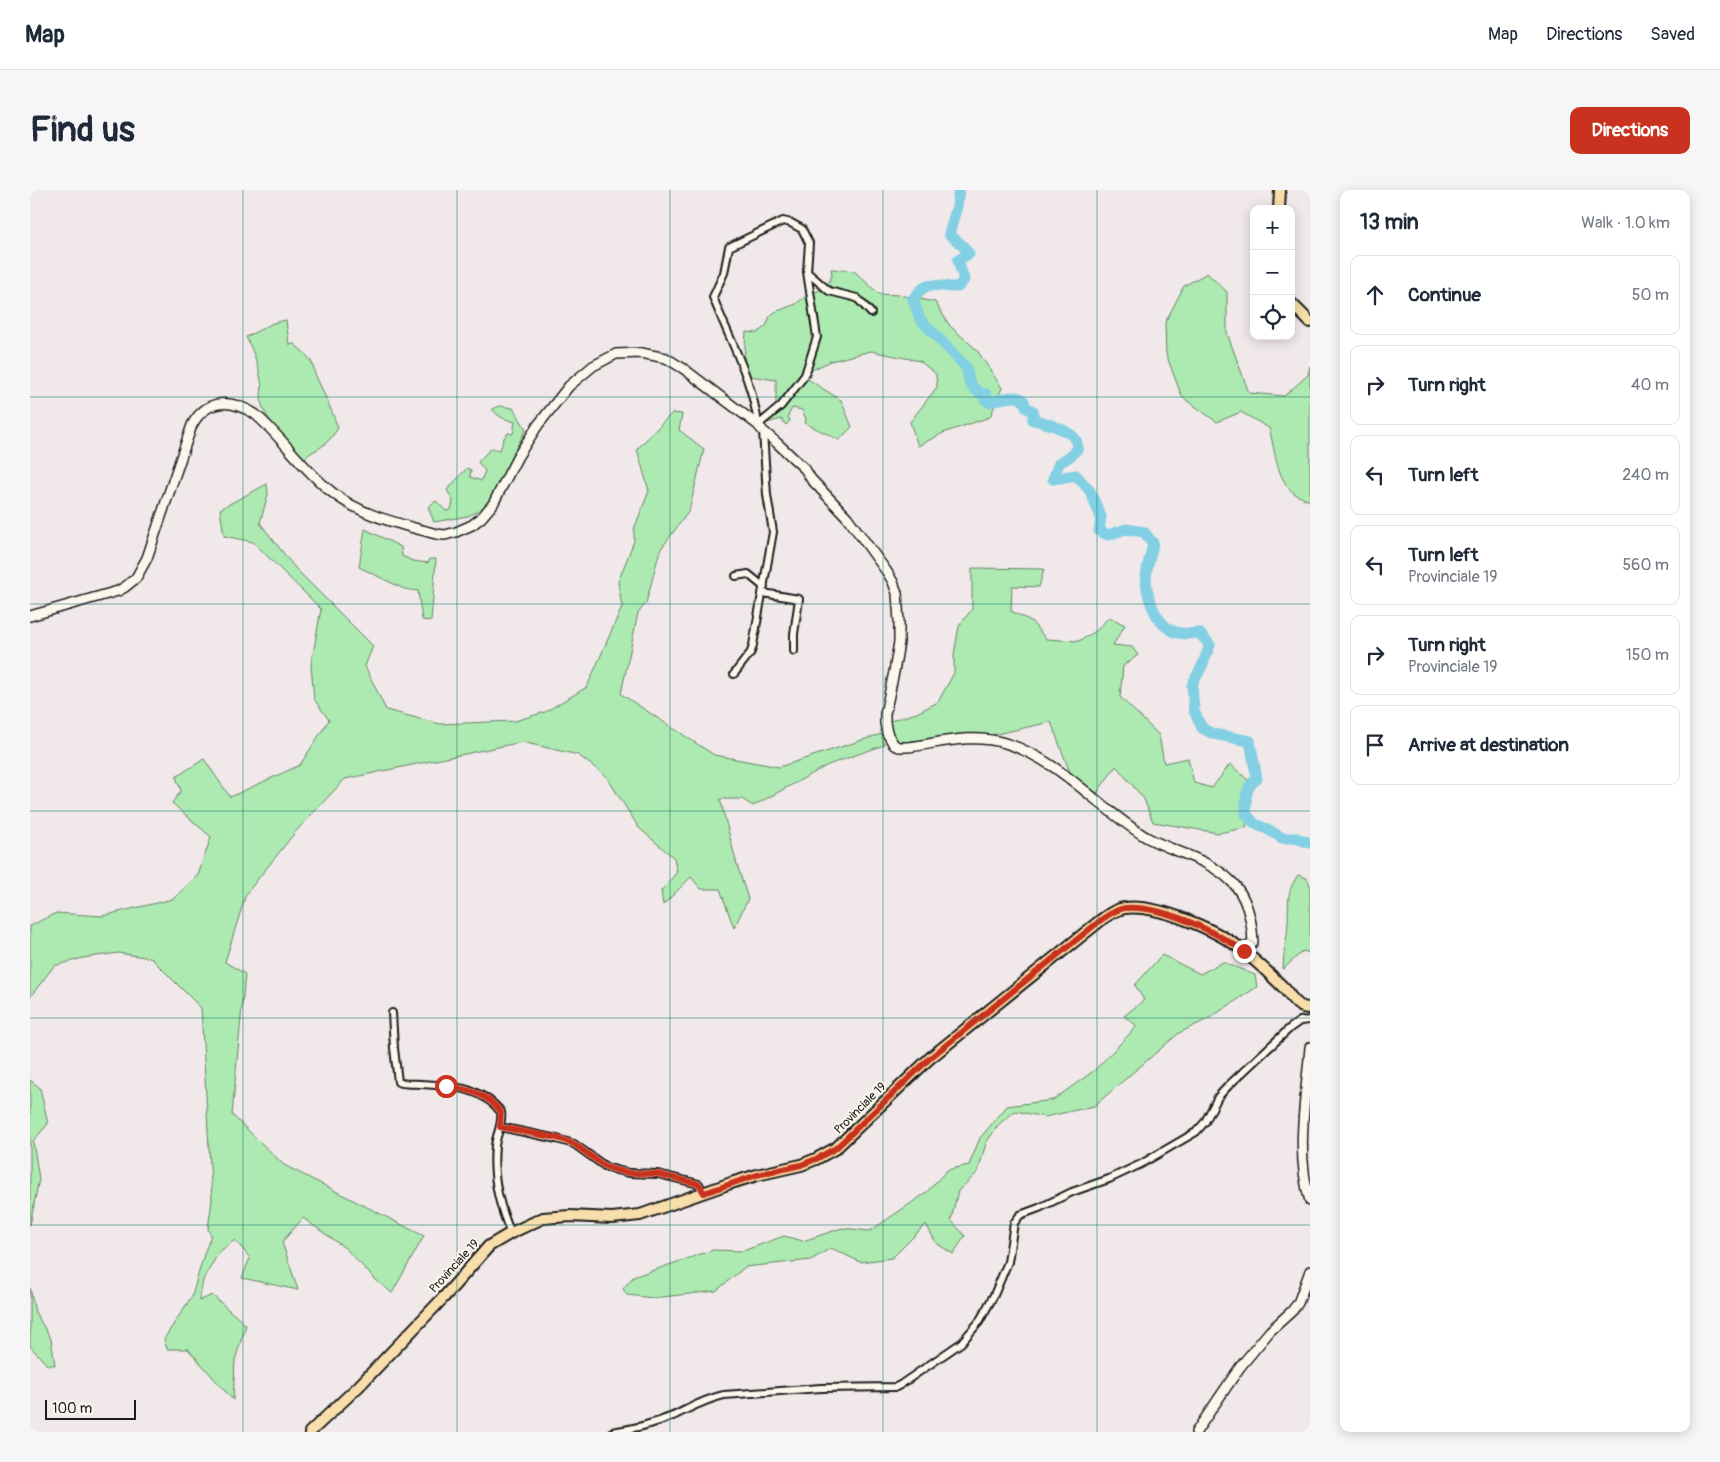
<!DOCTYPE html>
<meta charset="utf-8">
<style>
body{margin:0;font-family:Pangolin,sans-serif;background:#f6f6f7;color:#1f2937}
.controls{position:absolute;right:15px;top:15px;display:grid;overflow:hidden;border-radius:10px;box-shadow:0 2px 12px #0003}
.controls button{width:45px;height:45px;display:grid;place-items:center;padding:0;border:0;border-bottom:1px solid #e0e1e3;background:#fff;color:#1f2937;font:25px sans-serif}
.scale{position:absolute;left:15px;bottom:12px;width:91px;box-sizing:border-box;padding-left:5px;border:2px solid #1c1c1c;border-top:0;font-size:14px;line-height:18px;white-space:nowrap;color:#1c1c1c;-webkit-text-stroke:4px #fbf7ec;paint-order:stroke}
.stop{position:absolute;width:15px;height:15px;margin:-11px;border:4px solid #c8321e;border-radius:50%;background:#fff}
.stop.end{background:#c8321e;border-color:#fff;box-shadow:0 1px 5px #0008}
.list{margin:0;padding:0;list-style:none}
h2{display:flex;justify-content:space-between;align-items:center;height:65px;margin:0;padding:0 20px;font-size:21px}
h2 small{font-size:16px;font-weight:400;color:#747a83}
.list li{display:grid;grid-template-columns:32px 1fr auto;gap:15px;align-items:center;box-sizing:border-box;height:80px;margin:0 10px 10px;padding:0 10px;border:1px solid #e0e1e3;border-radius:10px}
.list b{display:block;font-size:19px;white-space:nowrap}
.list p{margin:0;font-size:16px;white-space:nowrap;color:#747a83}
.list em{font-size:16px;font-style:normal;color:#747a83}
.icon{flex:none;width:28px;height:28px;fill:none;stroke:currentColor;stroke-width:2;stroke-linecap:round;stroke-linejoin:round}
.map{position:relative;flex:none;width:1280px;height:1242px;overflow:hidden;border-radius:10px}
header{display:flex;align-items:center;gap:30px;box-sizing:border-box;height:70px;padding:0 25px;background:#fff;border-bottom:1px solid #e0e1e3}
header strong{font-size:24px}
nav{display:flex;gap:28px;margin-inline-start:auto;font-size:18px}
.intro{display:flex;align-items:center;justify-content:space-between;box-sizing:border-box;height:120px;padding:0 30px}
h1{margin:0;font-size:35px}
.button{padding:12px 22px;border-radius:10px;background:#c8321e;color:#fff;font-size:18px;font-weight:700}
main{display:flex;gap:30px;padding:0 30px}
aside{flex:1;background:#fff;border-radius:10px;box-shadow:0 2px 12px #0003}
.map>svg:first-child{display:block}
.green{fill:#aceab1;stroke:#648366}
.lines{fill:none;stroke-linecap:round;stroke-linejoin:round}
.river{stroke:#83cfe3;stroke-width:11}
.street-casing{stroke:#1c1c1c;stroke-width:10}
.secondary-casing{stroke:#1c1c1c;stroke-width:12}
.primary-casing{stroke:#1c1c1c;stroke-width:14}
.street{stroke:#fbf7ec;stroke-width:6}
.secondary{stroke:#fbf7ec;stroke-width:9}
.primary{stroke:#f8deab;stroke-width:10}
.route{stroke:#c8321e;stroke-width:6}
.grid{fill:none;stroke:#0f766e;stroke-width:1;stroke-opacity:0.55}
.labels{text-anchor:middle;stroke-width:4;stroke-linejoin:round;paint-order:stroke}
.street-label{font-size:12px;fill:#1c1c1c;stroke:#fbf7ec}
</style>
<header>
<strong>Map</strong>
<nav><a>Map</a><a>Directions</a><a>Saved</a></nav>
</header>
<div class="intro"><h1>Find us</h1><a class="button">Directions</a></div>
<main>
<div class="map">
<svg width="1280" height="1242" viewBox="0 0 1280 1242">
<rect width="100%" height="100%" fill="#f0e8e9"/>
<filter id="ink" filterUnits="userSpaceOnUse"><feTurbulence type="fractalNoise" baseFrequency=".02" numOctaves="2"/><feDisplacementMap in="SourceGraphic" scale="10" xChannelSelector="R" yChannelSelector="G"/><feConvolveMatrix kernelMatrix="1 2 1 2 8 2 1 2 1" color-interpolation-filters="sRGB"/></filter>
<g filter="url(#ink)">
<path class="green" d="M801 79 824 81 849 104 869 105 905 112 920 136 947 160 972 198 960 227 913 243 888 256 880 232 907 197 906 184 890 171 841 161 801 171 771 185 811 210 822 237 809 250 775 233 776 229 772 220 762 218 758 226 760 231 756 235 751 229 737 233 746 220V190L713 185 716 142 727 143 736 136 740 126 745 122 766 114 777 105 793 99 800 90 802 85Z
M1177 83 1197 102V143L1219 203 1254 206 1278 185 1280 176V311C1275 309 1270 307 1265 304 1246 290 1245 259 1239 238L1211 222 1187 232 1152 207 1136 164 1135 133 1154 96Z
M256 130 259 154H264C271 160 279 166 283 175 284 179 284 183 286 186 294 204 302 220 308 238 303 246 298 252 291 257 284 262 278 263 274 270 260 254 241 237 233 218 229 209 233 200 231 191 229 176 223 161 216 147L243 133Z
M470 216 483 218 496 239 456 317 438 326 404 332 398 317 406 311 416 321 421 320 423 311 417 300 437 278 441 280 440 287 451 291 455 281 448 272 461 258 470 260 474 248 478 243 483 244 485 232C475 229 469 228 462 219Z
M642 223 652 224 649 240 674 259 659 321 630 360 616 413 608 423 591 504 684 565 749 577 851 544 854 555 798 575 723 616 712 609H690L707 675 718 709 704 738 690 699H671L661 687 633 715 631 701 647 682 644 668 609 638 576 586 548 565 492 552 315 589 267 640 216 704 195 772 215 784 202 925 254 975 394 1046 362 1103 346 1090 315 1058 273 1028 252 1052 268 1100 212 1088 220 1068 205 1050 189 1062 173 1090 169 1111 182 1105 216 1135 205 1170 203 1210 158 1159H137L134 1149 162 1106 175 1061 181 1046 178 1039 182 1010 171 818 121 768 88 763 53 768 24 776 0 807V736L26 723 72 726 143 709 168 685 181 647 142 613 151 601 146 587 174 569 200 607 270 575 299 530 284 509 281 475 291 419 223 352 194 346 190 319 237 294 238 304 230 333 265 378 343 456 335 476 356 520 410 534 485 531 515 522 557 497 592 417 588 392 604 351V339L619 301 607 259Z
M335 339 371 357 372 366 383 371 398 373 400 369H406L401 431 392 430 388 401 374 399 329 377Z
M942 378 1014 379 1009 397 982 396 981 421 1001 431 1016 449 1049 451 1066 441 1079 427 1095 435 1083 455 1102 457 1108 465 1093 476 1090 507 1129 545 1134 573 1158 568 1164 593 1182 598 1200 574 1218 590 1221 613 1216 638 1188 643 1123 632 1114 609 1086 576 1067 603 1048 594 1042 588 1021 532 962 545H929L867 553 861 544 860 531 887 523 908 512 924 483V464L929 436 942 419Z
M1268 685 1277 688 1280 695V763L1273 761 1253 779C1253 762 1258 747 1258 731 1259 711 1256 702 1268 685Z
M1132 765 1170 784 1193 772 1225 785 1227 797 1178 829 1149 843 1064 916 1015 927 985 921 969 934 956 953 948 982 928 1001 921 1030 935 1046 923 1064 906 1053 896 1034 862 1068 830 1072 801 1058 781 1070 715 1077 686 1101 623 1108 597 1105 593 1099 603 1087 683 1060 713 1061 754 1046 773 1051 812 1038 840 1041 896 1003 917 980 939 975 950 948 977 916 1023 910 1065 880 1107 836 1094 826 1114 810 1105 795Z
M0 890 10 898 18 934 3 951 9 989 0 1035Z
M0 1098 5 1122 21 1149 25 1175H17L0 1156Z"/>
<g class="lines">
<path class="river" d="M929 0 927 16 919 44 932 55 939 64 928 70 934 90 928 97C904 98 899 87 883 109L890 129 936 177 940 194 949 203 956 204 955 209 959 212C968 210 986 203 993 210 994 211 996 217 997 218L1003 221V230C1012 231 1042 241 1046 250 1047 253 1047 256 1048 258L1042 265 1029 273 1023 289 1046 285 1060 301 1071 327 1069 341 1078 345 1096 339 1114 342 1123 353C1121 364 1117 376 1116 387 1116 404 1124 429 1139 439 1147 445 1159 444 1169 443L1180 455 1172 476 1162 495 1164 521 1172 538 1183 544 1220 551 1227 589C1214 598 1216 609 1216 624L1225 634 1239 640 1252 648H1266L1280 653"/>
<g class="street-casing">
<path id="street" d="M753 31 761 33 772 39 779 53 777 82 787 147 775 185 751 216 728 235C723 190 699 149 683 107L694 83 699 57Z
M777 82 799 101 827 108 841 123
M706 386 718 384 734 397
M733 403 769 409 764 444V461
M704 484 721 462 723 455 743 342 737 305 733 241
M362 823 364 858 368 892C375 895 384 893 392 894 422 896 452 897 471 922 473 934 466 945 465 956 462 986 469 1016 481 1043
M470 937 527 949 544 954 576 977 586 980 599 983 628 984 669 994 673 1003
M582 1242C603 1239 623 1234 643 1226 660 1218 675 1209 694 1205L791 1198 866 1197 870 1195 931 1153 949 1132 964 1105 978 1072 984 1033 990 1025 1009 1018 1042 1002 1079 989 1111 974 1166 942 1175 932 1188 907 1199 895 1260 838 1270 831 1280 830"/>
</g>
<g class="secondary-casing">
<path id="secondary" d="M0 426 88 401 95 397 106 388 117 368 162 235C177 208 201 209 225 224 253 248 274 281 303 303 332 326 371 334 406 344L415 345 426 342 442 335 451 328 463 314 488 266 508 235 539 196 563 176 586 164 611 163 636 168 654 179 728 235 733 241 747 253 775 279 781 289 817 327 857 382 863 392 867 403 869 432V452L864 482 855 524V533L857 543 864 555 869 557H878C911 553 941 543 975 553 1031 570 1068 618 1116 647 1145 663 1179 668 1203 693 1218 709 1222 731 1223 752L1214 761
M1280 857C1276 908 1265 962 1280 1011
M1166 1242 1210 1177 1240 1141 1262 1121 1268 1113 1280 1081"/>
</g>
<g class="primary-casing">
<path id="primary" d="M1249 19 1250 0
M1261 113 1280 132
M280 1242 329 1196 414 1107 459 1056 481 1043 513 1028 540 1026 582 1028 610 1025 701 993 727 985 771 975 786 969 806 958 900 868 1071 730C1078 725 1086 719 1095 718 1128 714 1190 741 1215 762 1228 773 1242 786 1254 798 1259 804 1263 811 1269 815 1273 818 1276 818 1280 818"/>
</g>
<use href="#street" class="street"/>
<use href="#secondary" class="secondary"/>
<use href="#primary" class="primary"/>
</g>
</g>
<g class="lines" filter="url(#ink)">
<path class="route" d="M416 896C439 899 457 904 471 922L470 937 527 948 544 954 576 977 586 980 599 983 628 984 669 994 674 1003 727 985 771 975 786 969 806 958 900 868 1071 730C1078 725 1086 719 1095 718 1132 715 1184 741 1214 761"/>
</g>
<path class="grid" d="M213 0V1242M427 0V1242M640 0V1242M853 0V1242M1067 0V1242M0 207H1280M0 414H1280M0 621H1280M0 828H1280M0 1035H1280"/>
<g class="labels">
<g class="street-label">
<text transform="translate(830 918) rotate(-45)" y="4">Provinciale 19</text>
<text transform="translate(424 1076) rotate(-48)" y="4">Provinciale 19</text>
</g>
</g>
</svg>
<div class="controls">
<button>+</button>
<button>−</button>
<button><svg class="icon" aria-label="locate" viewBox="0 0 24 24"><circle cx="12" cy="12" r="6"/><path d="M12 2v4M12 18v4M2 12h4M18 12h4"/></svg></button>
</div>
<div class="scale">100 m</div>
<div class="stop" style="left:416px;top:896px"></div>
<div class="stop end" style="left:1214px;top:761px"></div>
</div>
<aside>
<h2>13 min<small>Walk · 1.0 km</small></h2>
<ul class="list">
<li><svg class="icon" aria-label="ahead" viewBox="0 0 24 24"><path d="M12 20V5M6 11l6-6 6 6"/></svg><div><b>Continue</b></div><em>50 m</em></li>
<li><svg class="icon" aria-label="right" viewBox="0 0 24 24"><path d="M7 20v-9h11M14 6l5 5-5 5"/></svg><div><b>Turn right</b></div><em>40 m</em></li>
<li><svg class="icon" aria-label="left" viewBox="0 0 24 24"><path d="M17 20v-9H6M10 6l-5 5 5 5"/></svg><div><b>Turn left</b></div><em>240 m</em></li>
<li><svg class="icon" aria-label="left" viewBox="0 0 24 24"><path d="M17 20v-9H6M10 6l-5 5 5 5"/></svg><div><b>Turn left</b><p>Provinciale 19</p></div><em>560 m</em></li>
<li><svg class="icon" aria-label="right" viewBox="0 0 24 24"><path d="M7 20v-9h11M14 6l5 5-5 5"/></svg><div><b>Turn right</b><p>Provinciale 19</p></div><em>150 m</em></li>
<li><svg class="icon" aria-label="arrive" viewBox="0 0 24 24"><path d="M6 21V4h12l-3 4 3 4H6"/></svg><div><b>Arrive at destination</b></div></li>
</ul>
</aside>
</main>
